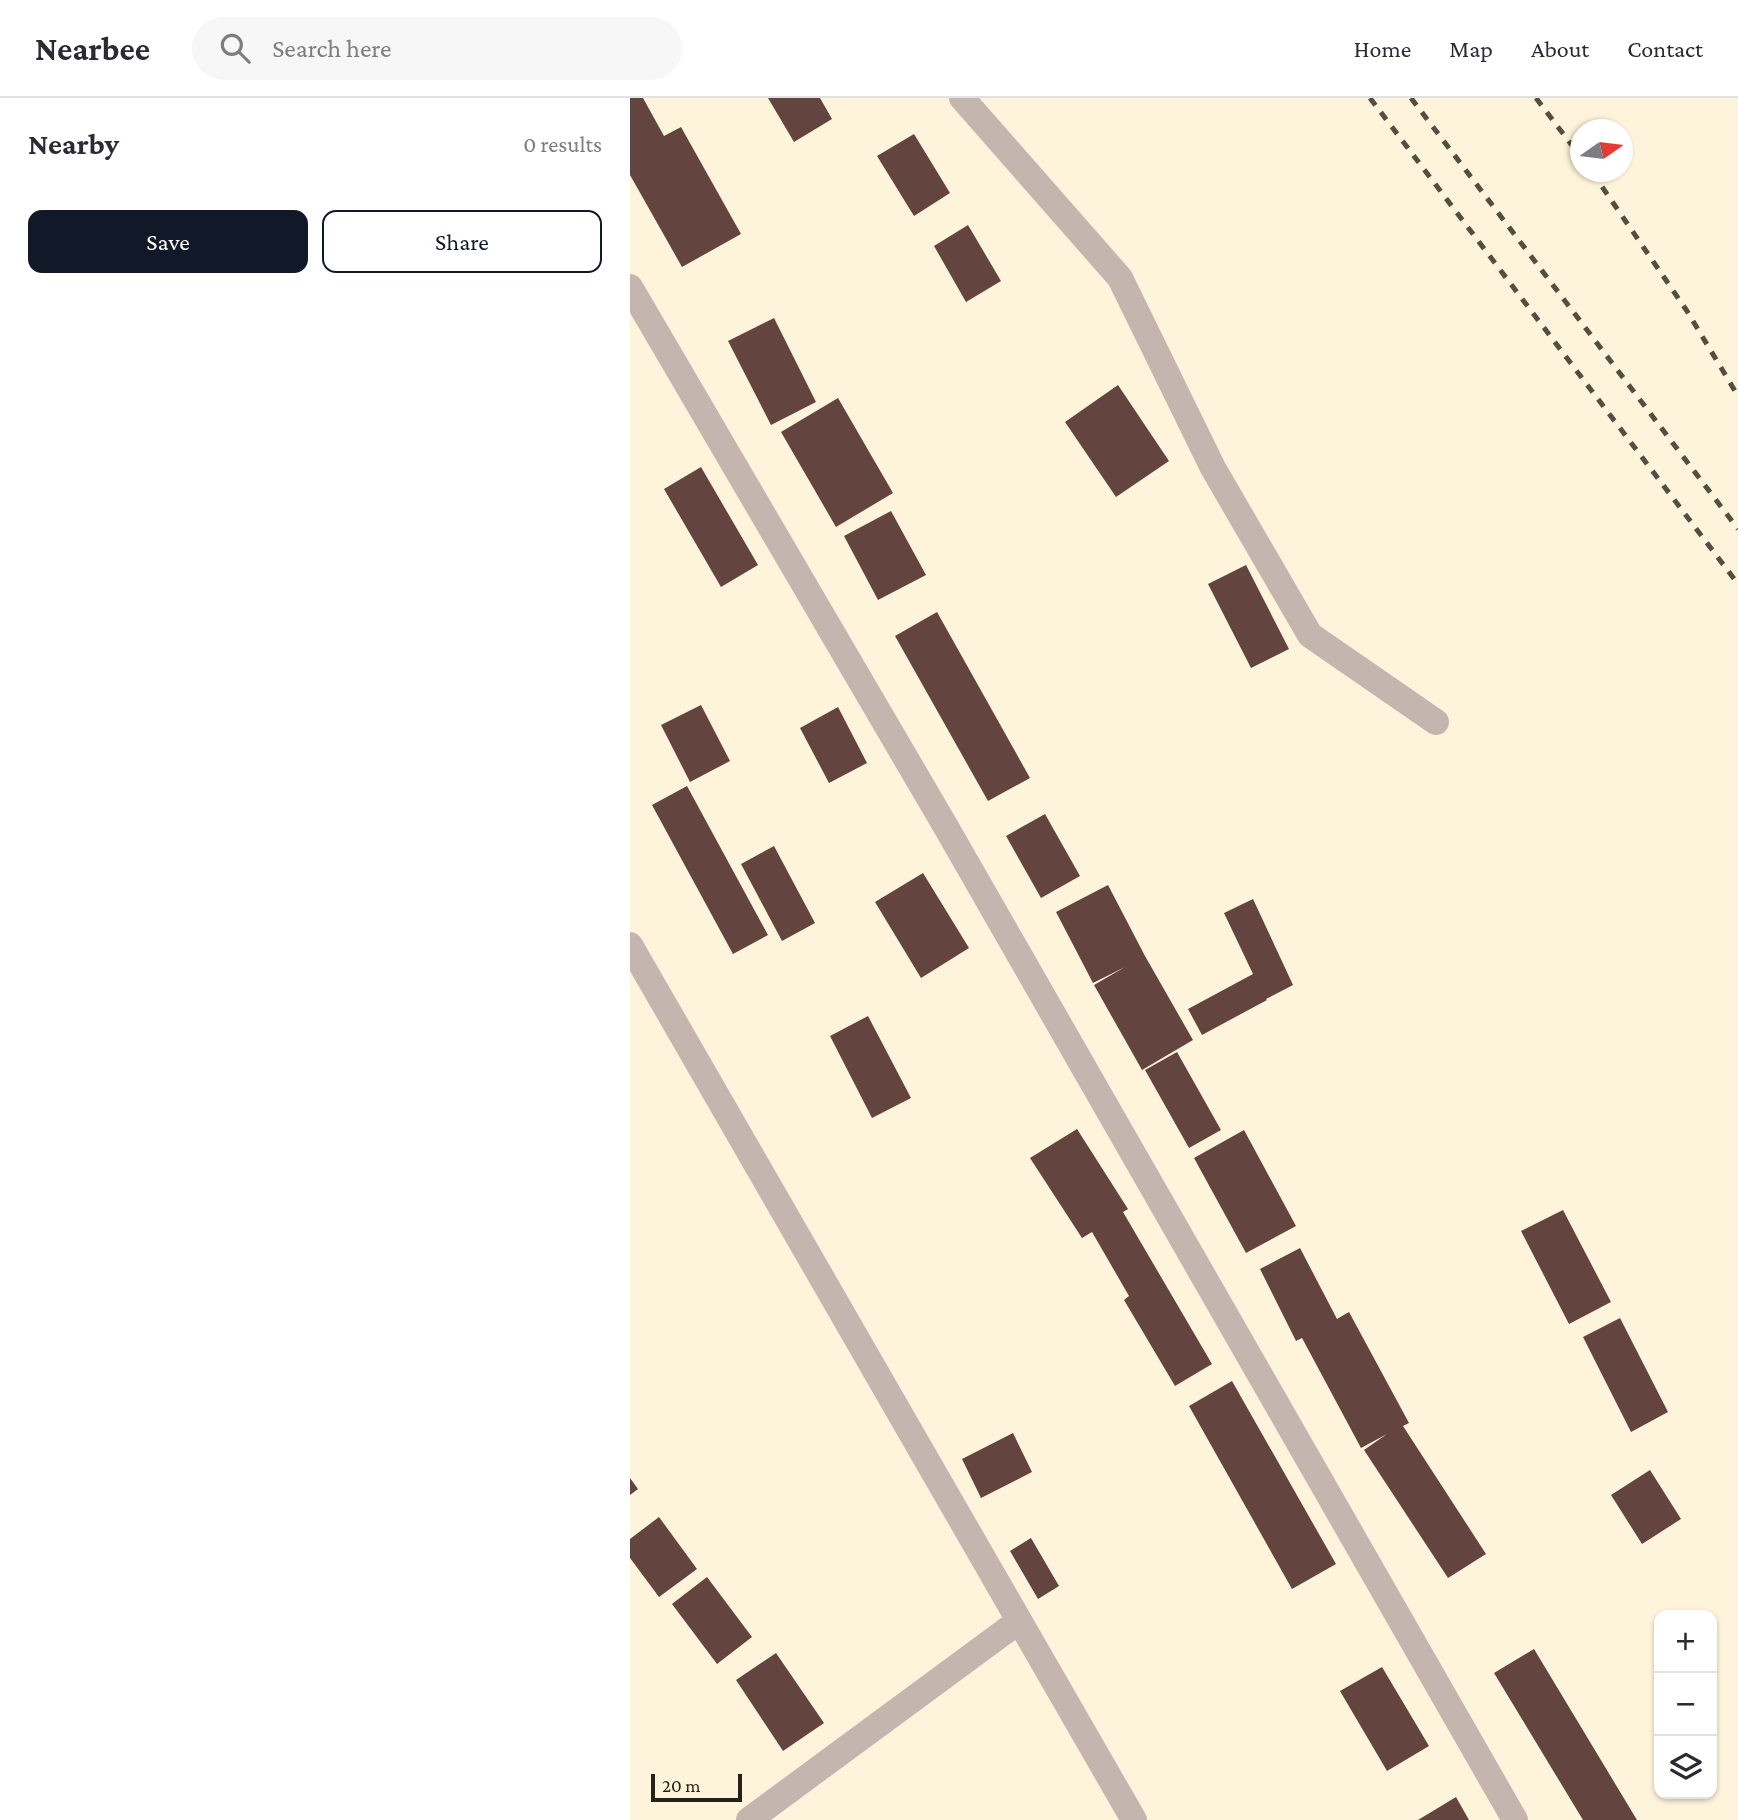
<!DOCTYPE html>
<meta charset="utf-8">
<style>
body{margin:0;font-family:"Crimson Pro",serif;background:#f7f7f7;color:#2b2b33}
.controls{position:absolute;right:21px;bottom:21px;display:grid;overflow:hidden;border-radius:14px;box-shadow:0 2px 5px #0004}
.controls button{width:63px;height:63px;display:grid;place-items:center;padding:0;border:0;border-bottom:2px solid #e1e1e2;background:#fff;color:#2b2b33;font:35px sans-serif}
.compass{position:absolute;left:940px;top:21px;width:63px;height:63px;border-radius:50%;background:#fff;box-shadow:0 2px 5px #0004;rotate:76deg}
.scale{position:absolute;left:21px;bottom:18px;width:91px;box-sizing:border-box;padding-left:7px;border:4px solid #262216;border-top:0;font-size:19px;line-height:24px;white-space:nowrap;color:#262216;-webkit-text-stroke:5px #fef4db;paint-order:stroke}
.list{margin:0;padding:0;list-style:none}
h2{display:flex;justify-content:space-between;align-items:center;height:91px;margin:0;padding:0 28px;font-size:30px}
h2 small{font-size:23px;font-weight:400;color:#7c7c81}
.actions{display:flex;gap:14px;padding:21px 28px}
.actions a{flex:1;padding:16px 0;border:2px solid #111827;border-radius:14px;text-align:center;font-size:24px;color:#111827}
.actions .main{background:#111827;color:#fff}
.icon{flex:none;width:38px;height:38px;fill:none;stroke:currentColor;stroke-width:2;stroke-linecap:round;stroke-linejoin:round}
.map{position:relative;flex:none;width:1108px;height:1722px;overflow:hidden}
header{display:flex;align-items:center;gap:42px;box-sizing:border-box;height:98px;padding:0 35px;background:#fff;border-bottom:2px solid #e1e1e2}
header strong{font-size:33px}
nav{display:flex;gap:38px;margin-inline-start:auto;font-size:24px}
.search{width:490px;height:63px;background:#f7f7f7;display:flex;align-items:center;gap:18px;box-sizing:border-box;padding:0 24px;border-radius:38px;color:#7c7c81;font-size:26px}
main{display:flex}
aside{flex:1;background:#fff}
.map>svg:first-child{display:block}
.building{fill:#63443f}
.lines{fill:none;stroke-linecap:round;stroke-linejoin:round}
.street{stroke:#c4b5ae;stroke-width:26}
.rail{stroke:#534e3f;stroke-width:5;stroke-dasharray:9 9;stroke-linecap:butt}
</style>
<header>
<strong>Nearbee</strong>
<div class="search"><svg class="icon" aria-label="search" viewBox="0 0 24 24"><circle cx="10" cy="10" r="6"/><path d="M15 15l6 6"/></svg>Search here</div>
<nav><a>Home</a><a>Map</a><a>About</a><a>Contact</a></nav>
</header>
<main>
<aside>
<h2>Nearby<small>0 results</small></h2>
<ul class="list">
</ul>
<div class="actions"><a class="main">Save</a><a>Share</a></div>
</aside>
<div class="map">
<svg width="1108" height="1722" viewBox="0 0 1108 1722">
<rect width="100%" height="100%" fill="#fef4db"/>
<path class="building" d="M0 0H13L34 38 51 29 111 136 52 169 0 77Z
M138 0H190L202 21 164 44Z
M284 36 320 95 284 118 247 58Z
M338 127 371 183 336 204 304 148Z
M144 220 186 304 141 327 98 243Z
M488 287 539 363 486 399 435 324Z
M208 300 263 395 206 429 151 334Z
M71 369 128 467 91 489 34 391Z
M261 413 296 477 248 502 214 438Z
M616 467 659 551 621 570 578 486Z
M307 514 400 680 358 703 265 538Z
M71 607 100 663 60 684 31 627Z
M208 609 237 665 199 685 170 630Z
M57 688 138 837 103 856 22 707Z
M415 716 450 778 411 800 376 738Z
M144 748 185 825 152 843 111 766Z
M293 775 339 850 291 880 245 804Z
M478 787 515 858 563 942 512 972 464 887 495 869 463 885 426 814Z
M623 801 663 887 636 901 637 902 572 937 558 911 623 876 594 815Z
M238 918 281 1000 242 1020 200 938Z
M547 954 591 1032 559 1050 515 972Z
M447 1031 498 1111 493 1114 582 1266 545 1288 494 1202 499 1198 462 1134 452 1140 400 1060Z
M614 1032 666 1128 616 1155 564 1060Z
M933 1112 981 1204 939 1226 891 1133Z
M670 1150 707 1221 719 1214 779 1325 773 1328 856 1456 818 1480 734 1352 757 1336 731 1350 672 1240 666 1243 630 1171Z
M990 1220 1038 1314 1001 1334 953 1239Z
M602 1283 706 1466 662 1491 559 1308Z
M383 1335 402 1374 351 1400 332 1361Z
M1020 1372 1051 1421 1012 1446 981 1397Z
M0 1380 8 1391 0 1397Z
M29 1419 67 1471 29 1499 0 1460V1441Z
M401 1440 429 1488 408 1501 380 1453Z
M77 1479 122 1539 87 1566 42 1506Z
M904 1551 1007 1722H953L864 1575Z
M146 1555 194 1625 153 1653 106 1582Z
M752 1569 799 1648 757 1673 710 1593Z
M826 1699 839 1722H788Z"/>
<g class="lines">
<path class="street" d="M332 0 490 180 583 370 680 537 806 624
M0 189 316 729 885 1722
M0 847 504 1722
M119 1722 389 1523"/>
<path class="rail" d="M740 0 1108 486
M781 0 1108 431
M906 0 950 58
M962 74 1057 213 1108 298"/>
</g>
</svg>
<div class="controls">
<button>+</button>
<button>−</button>
<button><svg class="icon" aria-label="layers" viewBox="0 0 24 24"><path d="M12 4l9 5-9 5-9-5zM3 14l9 5 9-5"/></svg></button>
</div>
<svg class="compass" viewBox="-18 -18 36 36"><path d="M0-13l5 13h-10z" fill="#e53935"/><path d="M0 13l5-13h-10z" fill="#7c7c81"/></svg>
<div class="scale">20 m</div>
</div>
</main>
